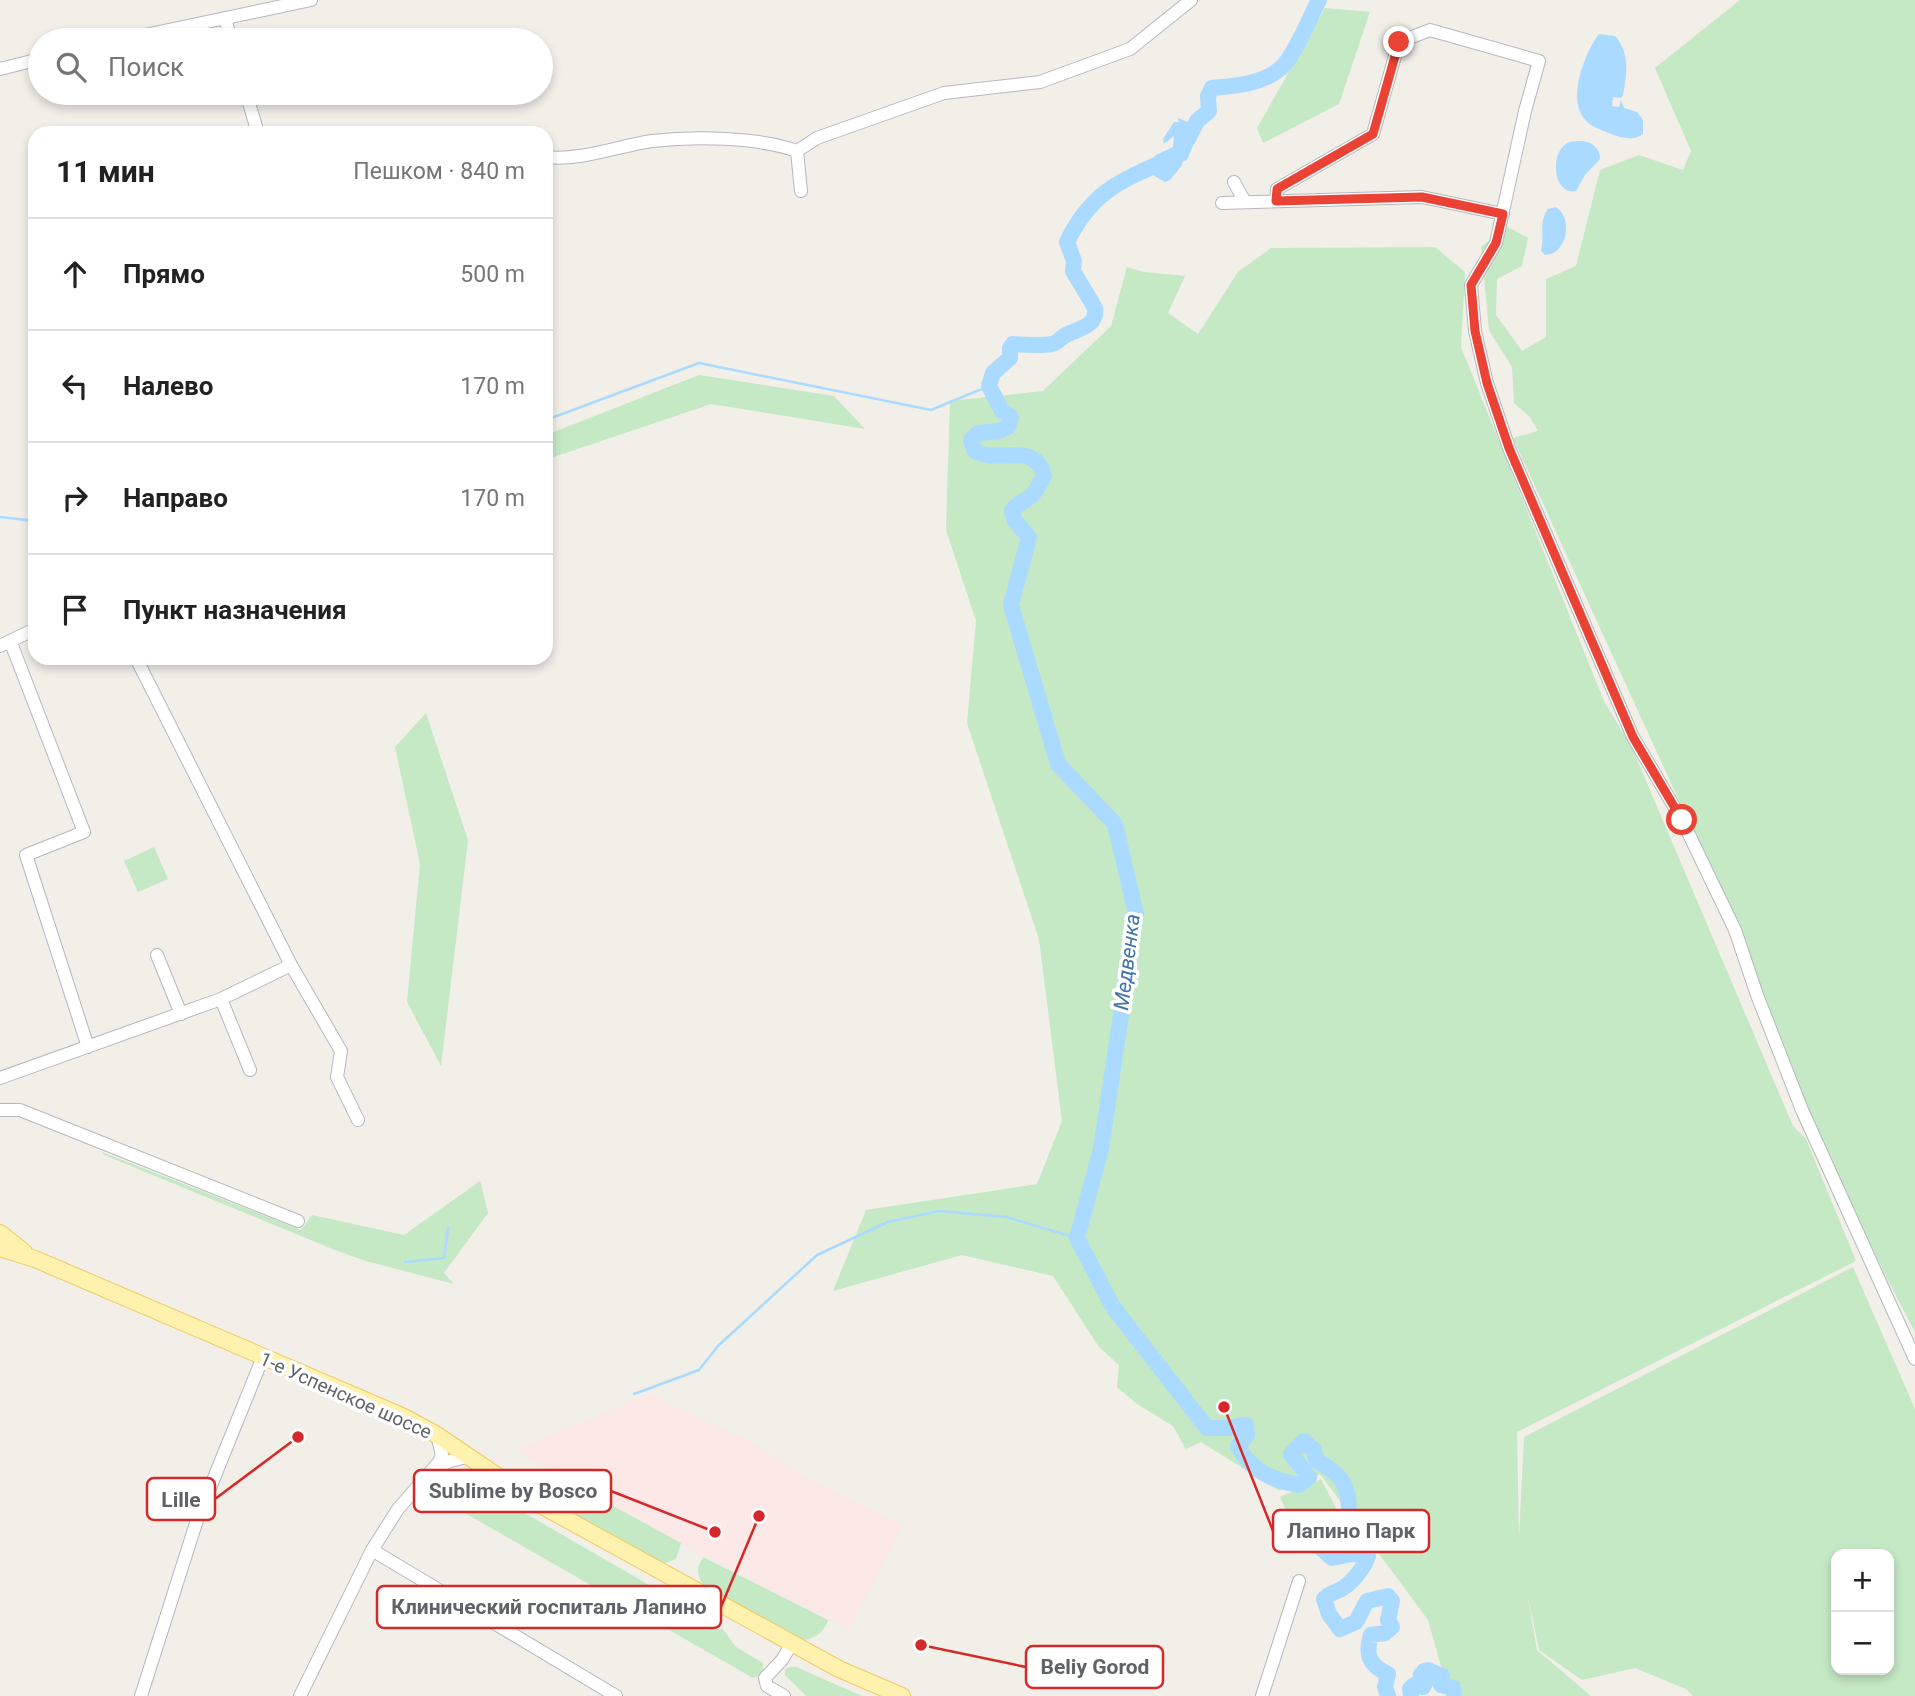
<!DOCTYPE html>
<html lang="ru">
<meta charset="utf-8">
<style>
body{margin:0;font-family:Roboto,sans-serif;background:#f6f6f6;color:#222}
.controls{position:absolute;right:21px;bottom:21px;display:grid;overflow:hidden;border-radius:14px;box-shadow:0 4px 10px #0003}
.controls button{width:63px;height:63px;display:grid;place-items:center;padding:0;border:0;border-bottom:2px solid #e0e0e0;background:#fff;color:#222;font:35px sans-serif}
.stop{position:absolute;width:21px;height:21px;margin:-16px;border:5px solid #ea4335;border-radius:50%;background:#fff}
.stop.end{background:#ea4335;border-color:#fff;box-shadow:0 2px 7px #0008}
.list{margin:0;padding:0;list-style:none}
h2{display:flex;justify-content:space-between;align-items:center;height:91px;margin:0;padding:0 28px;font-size:30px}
h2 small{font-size:23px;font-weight:400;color:#767676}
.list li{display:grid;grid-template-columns:46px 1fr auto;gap:21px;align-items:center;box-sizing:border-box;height:112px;padding:0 28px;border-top:2px solid #e0e0e0}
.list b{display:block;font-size:26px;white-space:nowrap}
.list em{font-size:23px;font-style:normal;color:#767676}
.icon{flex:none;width:38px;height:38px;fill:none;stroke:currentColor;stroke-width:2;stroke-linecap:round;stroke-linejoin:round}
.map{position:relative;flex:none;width:1915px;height:1696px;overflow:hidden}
.search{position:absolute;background:#fff;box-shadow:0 4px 10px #0003;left:28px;top:28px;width:525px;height:77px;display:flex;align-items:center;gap:18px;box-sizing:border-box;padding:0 24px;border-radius:38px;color:#767676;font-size:26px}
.panel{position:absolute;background:#fff;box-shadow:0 4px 10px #0003;left:28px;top:126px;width:525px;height:539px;border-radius:21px}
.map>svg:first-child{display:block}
.medical{fill:#fce8e6}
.green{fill:#c5e8c5;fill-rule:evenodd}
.water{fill:#aadaff}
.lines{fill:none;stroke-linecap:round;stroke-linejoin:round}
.stream{stroke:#aadaff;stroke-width:2.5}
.river{stroke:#aadaff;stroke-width:16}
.minor-casing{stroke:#b5b8bc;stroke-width:14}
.major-casing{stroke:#f2c960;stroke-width:18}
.minor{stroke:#fff;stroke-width:12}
.major{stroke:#fff2af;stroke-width:16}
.route{stroke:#ea4335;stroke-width:9}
.labels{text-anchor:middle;stroke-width:7;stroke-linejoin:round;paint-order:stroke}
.street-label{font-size:19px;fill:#5f6368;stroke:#fff}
.water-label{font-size:21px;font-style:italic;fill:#4174aa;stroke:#fff}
.leader{fill:none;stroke:#d62828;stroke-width:2.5}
.callout-dot{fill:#d62828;stroke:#fff;stroke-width:2.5}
.callout{fill:#fff;stroke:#d62828;stroke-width:2.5}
.callout-label{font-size:21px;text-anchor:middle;font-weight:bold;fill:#5f6368}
</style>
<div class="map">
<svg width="1915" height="1696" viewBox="0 0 1915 1696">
<rect width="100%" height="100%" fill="#f1efe8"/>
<path class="medical" d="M649 1394 755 1444 794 1470 903 1525 849 1629 693 1550 516 1450Z"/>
<path class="green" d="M1740 0H1915V1332L1885 1275 1802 1099 1731 914 1513 438 1538 431 1530 417 1514 403 1512 367 1489 330 1481 247 1506 226 1528 238 1522 266 1497 279 1496 315 1522 351 1546 337V279L1576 266 1600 170 1639 155 1683 170 1691 151 1655 68Z
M1325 8 1370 12 1339 104 1263 143 1257 128Z
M1435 247 1465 272 1461 347 1604 701 1632 748 1793 1126 1806 1139 1856 1261 1517 1432 1519 1538 1524 1437 1853 1267 1915 1409V1696H1693L1686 1689 1635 1668 1582 1680 1539 1650 1527 1592 1537 1650 1591 1696H1452L1445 1680 1428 1620 1320 1474 1295 1488 1278 1490 1201 1442 1186 1449 1173 1426 1137 1404 1117 1387 1119 1365 1099 1347 1053 1276 962 1255 833 1291 866 1210 1037 1184 1062 1121 1039 939 967 723 976 621 946 530 950 401 1043 391 1111 326 1127 267 1144 272 1185 276 1168 313 1198 334 1238 272 1271 248ZM1836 1554H1889V1670H1836Z
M699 375 834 396 865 429 711 404 551 458 546 457V435Z
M426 713 468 840 441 1066 407 1002 420 864 395 747Z
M154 847 168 879 138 892 124 861Z
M102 1152 301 1230 312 1215 404 1235 480 1181 488 1213 444 1273 454 1284 366 1261 335 1250 104 1155Z
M442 1471 454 1472 668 1596 696 1625 706 1629H723L736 1647 763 1663V1674L753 1678 437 1497C430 1486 430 1478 442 1471Z
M553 1473 681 1543 676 1559 662 1564 554 1504C548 1493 545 1484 553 1473Z
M1321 1479 1336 1508 1294 1528 1280 1497Z
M703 1557 828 1620C823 1634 815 1638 801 1641L705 1587C697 1575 695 1570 703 1557Z
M790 1667H796L862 1696H806L785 1675V1669Z"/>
<path class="water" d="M1599 34 1615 36C1630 52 1627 74 1623 95L1621 98 1613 97 1612 106 1619 107 1621 100 1624 108 1637 112 1643 120V134C1634 141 1621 138 1611 134 1600 129 1590 127 1583 117 1568 97 1585 52 1599 34Z
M1178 118 1190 123 1197 121 1193 130 1195 141 1187 160 1182 162V165L1170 180 1165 182 1151 174 1150 161 1156 155 1173 147 1174 136 1164 144 1163 139 1174 122H1179Z
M1583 141C1593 143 1600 148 1600 159L1585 175 1576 191C1553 195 1550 154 1566 144 1570 141 1578 141 1583 141Z
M1556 207C1574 219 1567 254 1545 255L1541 251C1545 236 1538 223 1548 209Z"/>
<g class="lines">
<path class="stream" d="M546 420 699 363 931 410 989 386
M0 517 35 521
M405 1262 444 1258 448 1228
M634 1394 699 1370 718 1346 817 1255 888 1222 939 1211 1006 1217 1077 1238
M451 1494 465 1478"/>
<path class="river" d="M1188 139 1197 121 1209 111 1208 96 1212 88C1235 86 1263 84 1281 68 1294 57 1310 17 1319 0
M1170 159C1120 181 1092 191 1067 242L1074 261 1073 271 1095 308C1098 326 1078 329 1066 335 1061 337 1057 344 1052 344 1040 346 1026 345 1013 344L1010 348V358L993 373 989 386 1002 411 1011 417 1008 427 999 431 978 433 971 440 974 450C997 466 1035 439 1044 476 1040 483 1037 491 1031 496 1023 503 1018 502 1012 511L1015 521 1029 537 1011 605 1058 764 1115 824 1136 914 1101 1149 1077 1238 1113 1307 1207 1428H1228L1246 1425 1247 1435 1238 1446C1250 1470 1273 1481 1299 1485L1309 1477 1291 1454 1304 1441 1314 1450 1316 1460C1344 1476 1350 1486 1349 1519L1326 1532 1320 1547 1332 1558 1352 1554 1368 1556C1365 1566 1353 1582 1343 1588 1336 1593 1330 1592 1324 1599L1329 1614 1340 1629 1356 1622 1367 1601 1388 1596 1392 1601 1388 1620 1392 1627 1385 1633 1371 1635C1365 1655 1369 1665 1388 1674L1385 1687 1388 1696
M1411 1696 1410 1689 1414 1685 1423 1687 1426 1681 1421 1675 1424 1671 1428 1670 1442 1676 1441 1685 1453 1688 1454 1696"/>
<g class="minor-casing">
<path id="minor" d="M225 18 231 40
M121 40 311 0
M0 69 40 59
M246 93 258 133
M797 151 817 138 944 93 1040 82 1130 49 1191 0
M546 157C581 161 618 146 652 141 695 136 757 137 797 151L801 191
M1234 182 1245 202
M1276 201 1277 189 1373 134 1399 42 1430 30 1539 61 1525 111 1496 243 1471 285 1475 331 1487 383 1509 448 1633 737 1682 820 1735 930 1757 995 1802 1110 1915 1359
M1222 203 1422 197 1503 214
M11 643 84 832 26 855 88 1047
M0 646 35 629
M136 658 291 965 341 1051 337 1077 358 1120
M157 955 181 1014
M221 999 250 1070
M0 1078 221 999 291 965
M0 1110H20L298 1221
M435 1468 450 1461 467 1457
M372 1550 616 1696
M141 1696 197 1520 263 1357
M300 1696 372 1550 398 1509 439 1462 442 1455 437 1435
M784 1696 767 1686 765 1678 782 1660 792 1643
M1262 1696 1299 1581"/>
</g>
<g class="major-casing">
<path id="major" d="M0 1233 24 1252
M0 1248 35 1259 402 1416 437 1435 537 1503 839 1669 902 1696"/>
</g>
<use href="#minor" class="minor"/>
<use href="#major" class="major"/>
</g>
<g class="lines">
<path class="route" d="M1399 42 1373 134 1277 189 1276 201 1422 197 1503 214 1496 243 1471 285 1475 331 1487 383 1509 448 1633 737 1682 820"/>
</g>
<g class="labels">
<g class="street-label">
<text transform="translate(346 1395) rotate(24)" y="7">1-е Успенское шоссе</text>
</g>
<g class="water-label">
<text transform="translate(1127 962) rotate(-83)" y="7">Медвенка</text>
</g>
</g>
<path class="leader" d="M715 1532L611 1491M298 1437L215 1499M1224 1407L1273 1531M759 1516L721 1607M921 1645L1026 1667"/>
<g class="callout-dot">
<circle cx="715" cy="1532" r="7"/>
<circle cx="298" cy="1437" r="7"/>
<circle cx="1224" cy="1407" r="7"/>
<circle cx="759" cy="1516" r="7"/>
<circle cx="921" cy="1645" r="7"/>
</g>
<g class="callout">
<rect x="414" y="1470" width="197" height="42" rx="7"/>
<rect x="147" y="1478" width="68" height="42" rx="7"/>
<rect x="1273" y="1510" width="156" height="42" rx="7"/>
<rect x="377" y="1586" width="344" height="42" rx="7"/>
<rect x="1026" y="1646" width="137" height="42" rx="7"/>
</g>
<g class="callout-label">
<text x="513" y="1498">Sublime by Bosco</text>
<text x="181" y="1507">Lille</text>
<text x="1351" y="1538">Лапино Парк</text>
<text x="549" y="1614">Клинический госпиталь Лапино</text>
<text x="1095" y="1674">Beliy Gorod</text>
</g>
</svg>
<div class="controls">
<button>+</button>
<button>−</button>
</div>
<div class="stop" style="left:1682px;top:820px"></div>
<div class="stop end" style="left:1399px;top:42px"></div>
<div class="search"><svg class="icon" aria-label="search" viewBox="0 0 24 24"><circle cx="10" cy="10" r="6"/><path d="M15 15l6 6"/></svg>Поиск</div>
<section class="panel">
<h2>11 мин<small>Пешком · 840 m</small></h2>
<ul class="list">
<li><svg class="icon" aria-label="ahead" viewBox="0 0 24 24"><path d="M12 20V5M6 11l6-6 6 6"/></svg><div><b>Прямо</b></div><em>500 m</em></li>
<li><svg class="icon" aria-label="left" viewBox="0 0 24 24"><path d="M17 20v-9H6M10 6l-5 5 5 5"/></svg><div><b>Налево</b></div><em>170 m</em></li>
<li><svg class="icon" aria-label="right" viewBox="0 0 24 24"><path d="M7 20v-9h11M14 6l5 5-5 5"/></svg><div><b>Направо</b></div><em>170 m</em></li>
<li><svg class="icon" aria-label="arrive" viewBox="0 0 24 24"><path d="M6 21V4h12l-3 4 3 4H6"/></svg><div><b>Пункт назначения</b></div></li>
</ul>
</section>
</div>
